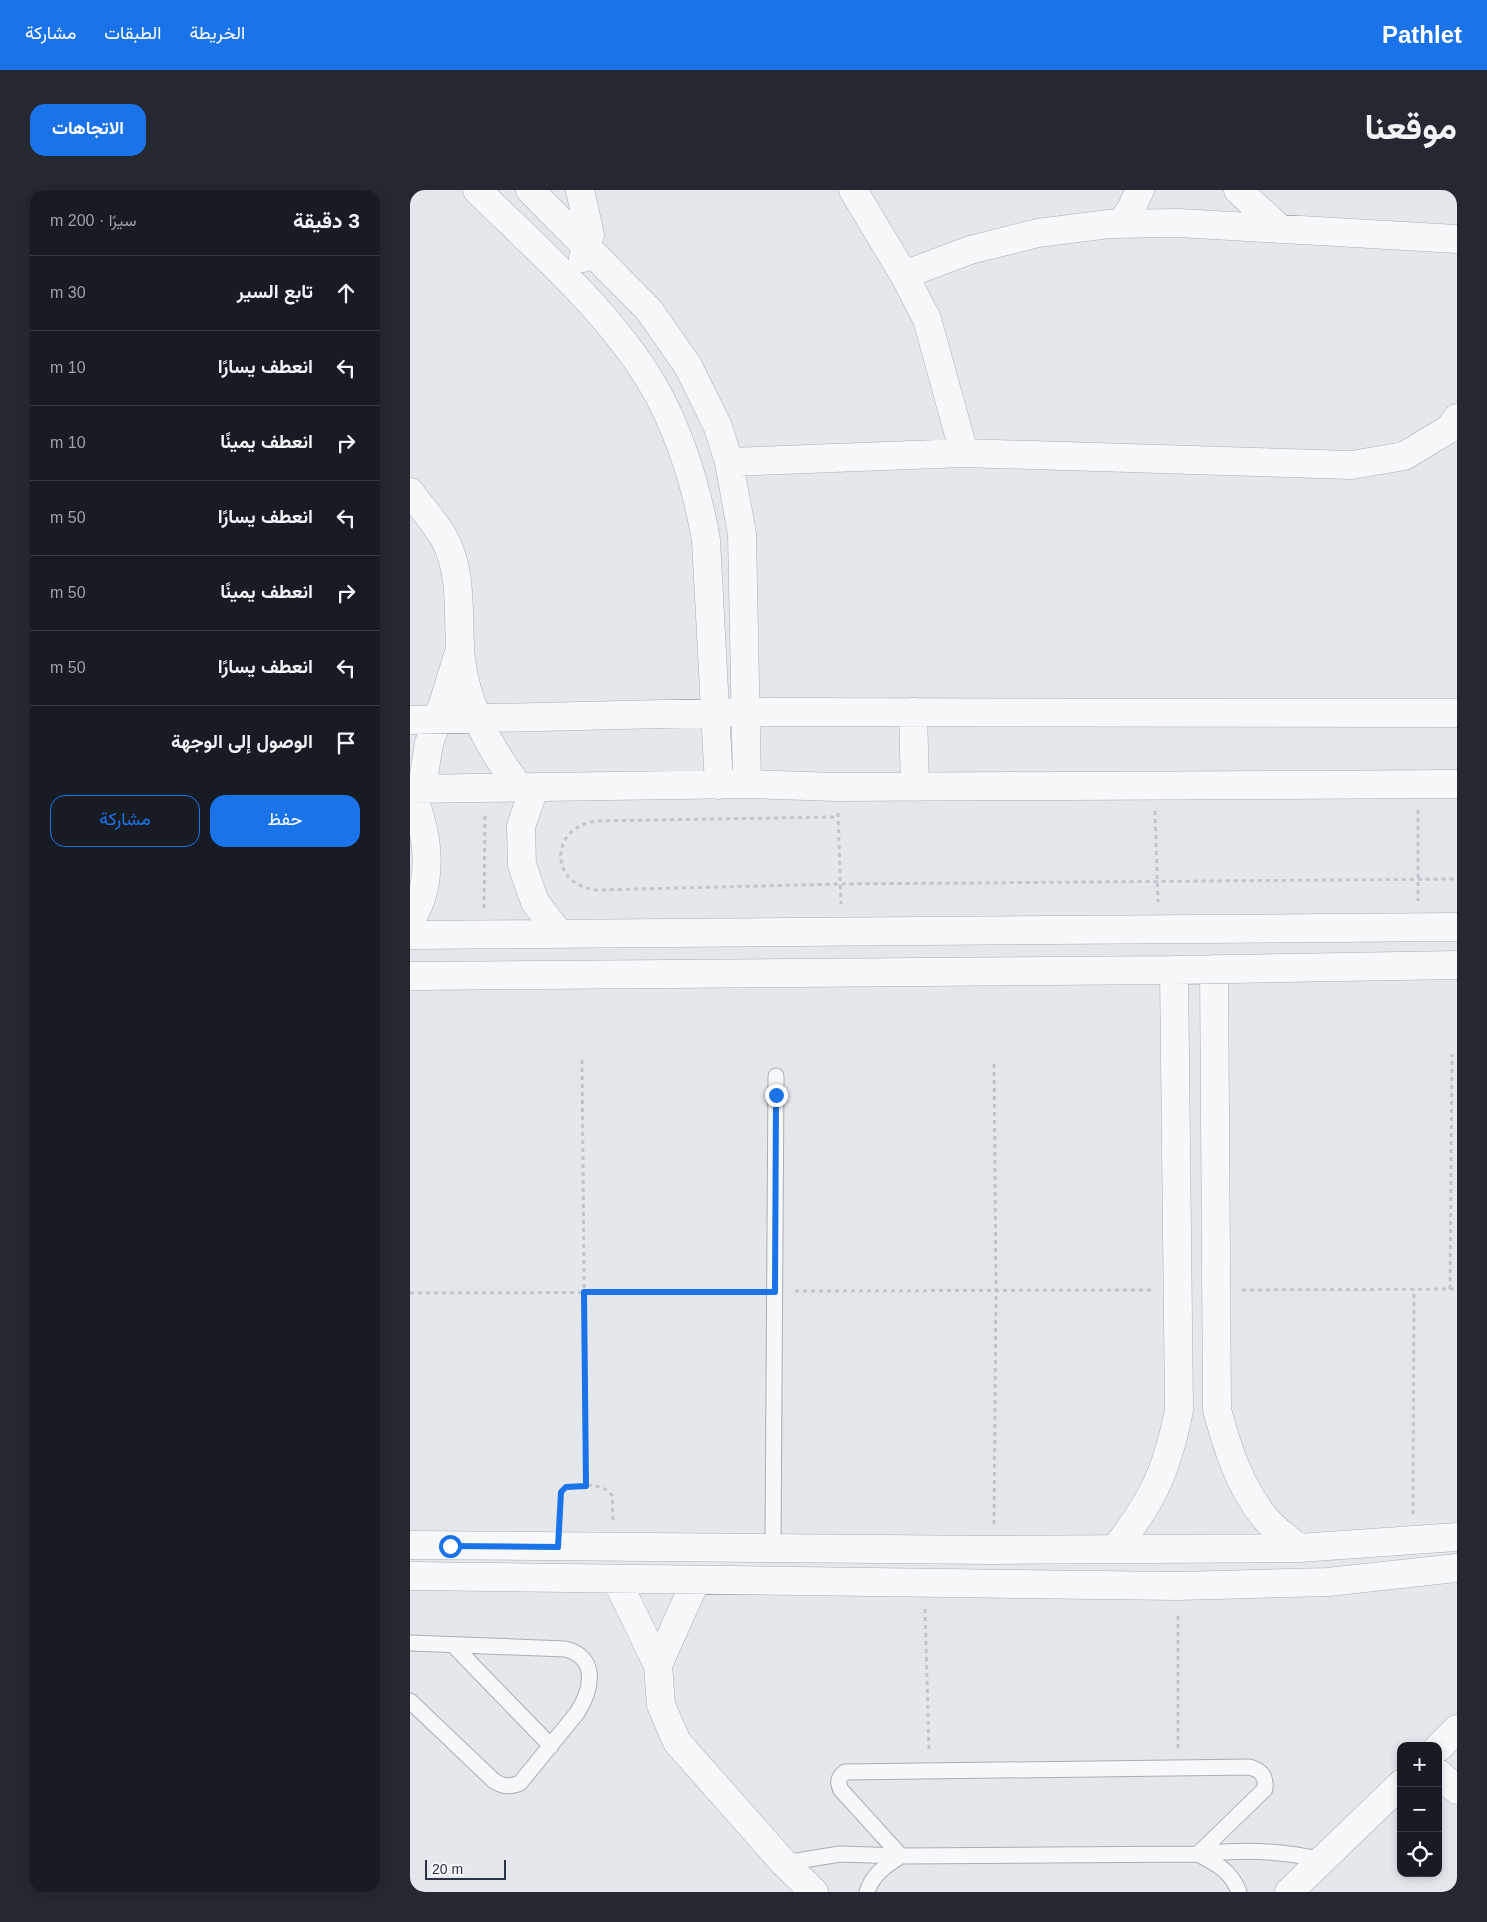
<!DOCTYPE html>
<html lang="ar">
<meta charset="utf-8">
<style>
body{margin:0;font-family:Arial,Vazirmatn,sans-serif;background:#242831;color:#f1f3f6;direction:rtl}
.controls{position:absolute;right:15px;bottom:15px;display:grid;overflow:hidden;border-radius:10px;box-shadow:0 2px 8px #0003}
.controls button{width:45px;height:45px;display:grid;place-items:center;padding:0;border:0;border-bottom:1px solid #363941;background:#171b24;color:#f1f3f6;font:25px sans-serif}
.scale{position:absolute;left:15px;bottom:12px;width:81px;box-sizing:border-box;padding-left:5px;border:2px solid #2b3445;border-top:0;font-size:14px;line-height:18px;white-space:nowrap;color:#2b3445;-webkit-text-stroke:4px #f4f6f9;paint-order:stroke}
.stop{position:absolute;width:15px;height:15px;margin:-11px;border:4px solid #1a73e8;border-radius:50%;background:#fff}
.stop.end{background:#1a73e8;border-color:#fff;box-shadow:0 1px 5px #0008}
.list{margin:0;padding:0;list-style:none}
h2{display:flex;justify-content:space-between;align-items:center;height:65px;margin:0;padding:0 20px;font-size:21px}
h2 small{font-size:16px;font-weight:400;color:#9ea1a6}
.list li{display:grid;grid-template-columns:32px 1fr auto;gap:15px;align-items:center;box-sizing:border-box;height:75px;padding:0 20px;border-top:1px solid #363941}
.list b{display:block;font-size:19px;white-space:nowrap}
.list em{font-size:16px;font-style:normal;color:#9ea1a6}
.actions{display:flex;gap:10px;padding:15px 20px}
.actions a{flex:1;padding:11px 0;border:1px solid #1a73e8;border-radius:15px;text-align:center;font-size:18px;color:#1a73e8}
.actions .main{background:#1a73e8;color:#fff}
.icon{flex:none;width:28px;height:28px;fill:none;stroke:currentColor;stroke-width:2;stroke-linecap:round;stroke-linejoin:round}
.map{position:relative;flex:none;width:1047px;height:1702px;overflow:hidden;direction:ltr;border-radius:15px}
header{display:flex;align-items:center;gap:30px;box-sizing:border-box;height:70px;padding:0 25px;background:#1a73e8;color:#fff}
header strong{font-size:24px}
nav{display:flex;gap:28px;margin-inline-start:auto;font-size:18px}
.intro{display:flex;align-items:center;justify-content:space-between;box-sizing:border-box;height:120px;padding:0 30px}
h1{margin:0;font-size:35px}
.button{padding:12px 22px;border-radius:15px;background:#1a73e8;color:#fff;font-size:18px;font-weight:700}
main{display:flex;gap:30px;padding:0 30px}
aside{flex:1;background:#171b24;border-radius:15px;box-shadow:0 2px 8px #0003}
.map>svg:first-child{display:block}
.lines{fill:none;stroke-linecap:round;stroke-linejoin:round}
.lane-casing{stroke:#a9aeb7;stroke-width:17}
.street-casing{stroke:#a9aeb7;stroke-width:29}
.path{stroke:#c2c5cb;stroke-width:3;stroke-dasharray:4 4;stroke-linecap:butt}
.lane{stroke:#f7f8fa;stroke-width:15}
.street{stroke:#f7f8fa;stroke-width:28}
.route{stroke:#1a73e8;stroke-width:6}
</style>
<header>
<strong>Pathlet</strong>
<nav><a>الخريطة</a><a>الطبقات</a><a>مشاركة</a></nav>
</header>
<div class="intro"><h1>موقعنا</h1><a class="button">الاتجاهات</a></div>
<main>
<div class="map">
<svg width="1047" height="1702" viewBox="0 0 1047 1702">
<rect width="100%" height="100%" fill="#e4e7ec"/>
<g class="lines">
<g class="lane-casing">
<path id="lane" d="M363 1357 366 886
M0 1453 155 1459C189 1467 182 1500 167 1523L110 1593C100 1597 94 1597 84 1591L0 1511
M43 1455 141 1556
M788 1664C807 1674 821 1681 829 1702
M491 1666 431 1600C427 1592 428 1588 435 1582L840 1577C852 1581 856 1586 855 1599L788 1664
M374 1673 430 1664 491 1666 788 1664C831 1659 870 1660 912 1670
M457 1702C463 1684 475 1676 491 1666"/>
</g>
<g class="street-casing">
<path id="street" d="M67 0C129 61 208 129 249 206 273 252 287 299 296 350L309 595
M120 0 239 120 278 176 308 237 319 272 332 344 337 594
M170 0 180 45 173 68
M443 0 494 85 517 129 554 263
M828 0 870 39
M711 34 721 19 730 0
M494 85 560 60 628 43 699 34 769 33 1047 49
M319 272 554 263 942 275 994 266 1039 239 1047 228
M0 302C11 317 25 332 34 348 52 380 48 421 50 456 52 509 78 557 110 598
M503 522 505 597
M0 530 336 522 1047 523
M12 598 19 553 34 511 48 465
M0 599 337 594 426 597 1047 594
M0 599C18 641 26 691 0 731
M124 599 111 636 112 675 125 712 149 744
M0 745 1047 737
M804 779 807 1220C818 1259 829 1296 855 1328 864 1339 878 1349 889 1358
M0 786 764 780 1047 775
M0 1355 584 1360 889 1358 1047 1347
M705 1359C743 1310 757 1281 769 1220L764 780
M0 1386 768 1396 918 1392 1047 1378
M206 1389 248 1475 251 1515 267 1552 374 1673 404 1702
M248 1475 286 1390
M1028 1558 1047 1539
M1028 1583 1047 1600
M879 1702 991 1594"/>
</g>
<path class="path" d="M1008 620V711
M745 621 748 712
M428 623 431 714
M424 627 185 631C138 639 140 696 187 700L430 694 1047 689
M74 718 75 624
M172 870 176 1296
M1040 1099 1042 864
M832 1100 1047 1099
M385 1101 742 1100
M0 1103 344 1102
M1003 1324 1004 1099
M149 1329 151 1302 156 1297C171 1295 191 1292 202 1305L203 1330
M584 1334 586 1100 584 871
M515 1419 519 1560
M768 1558V1422"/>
<use href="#lane" class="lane"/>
<use href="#street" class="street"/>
</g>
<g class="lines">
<path class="route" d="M40 1356 148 1357 151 1302 156 1297 176 1296 174 1102H365L366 905"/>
</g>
</svg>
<div class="controls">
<button>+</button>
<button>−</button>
<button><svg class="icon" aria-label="locate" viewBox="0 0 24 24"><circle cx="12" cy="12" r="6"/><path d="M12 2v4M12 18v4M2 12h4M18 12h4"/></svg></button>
</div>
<div class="scale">20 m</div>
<div class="stop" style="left:40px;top:1356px"></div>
<div class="stop end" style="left:366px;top:905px"></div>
</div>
<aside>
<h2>3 دقيقة<small>سيرًا · 200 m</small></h2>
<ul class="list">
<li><svg class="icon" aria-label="ahead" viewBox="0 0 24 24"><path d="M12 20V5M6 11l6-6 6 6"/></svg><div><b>تابع السير</b></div><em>30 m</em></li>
<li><svg class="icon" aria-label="left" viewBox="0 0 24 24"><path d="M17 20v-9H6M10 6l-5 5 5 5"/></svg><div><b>انعطف يسارًا</b></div><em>10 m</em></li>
<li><svg class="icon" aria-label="right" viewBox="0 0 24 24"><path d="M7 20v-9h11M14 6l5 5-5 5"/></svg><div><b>انعطف يمينًا</b></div><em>10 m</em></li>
<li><svg class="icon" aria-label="left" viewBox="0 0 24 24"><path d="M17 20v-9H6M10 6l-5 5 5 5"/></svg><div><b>انعطف يسارًا</b></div><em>50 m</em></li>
<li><svg class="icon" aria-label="right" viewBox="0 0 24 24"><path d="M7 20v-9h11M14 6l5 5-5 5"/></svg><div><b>انعطف يمينًا</b></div><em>50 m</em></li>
<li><svg class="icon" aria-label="left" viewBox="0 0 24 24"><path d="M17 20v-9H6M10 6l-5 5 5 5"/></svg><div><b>انعطف يسارًا</b></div><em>50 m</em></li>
<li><svg class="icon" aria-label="arrive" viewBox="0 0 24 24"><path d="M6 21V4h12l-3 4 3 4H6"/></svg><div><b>الوصول إلى الوجهة</b></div></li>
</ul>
<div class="actions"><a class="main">حفظ</a><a>مشاركة</a></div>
</aside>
</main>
